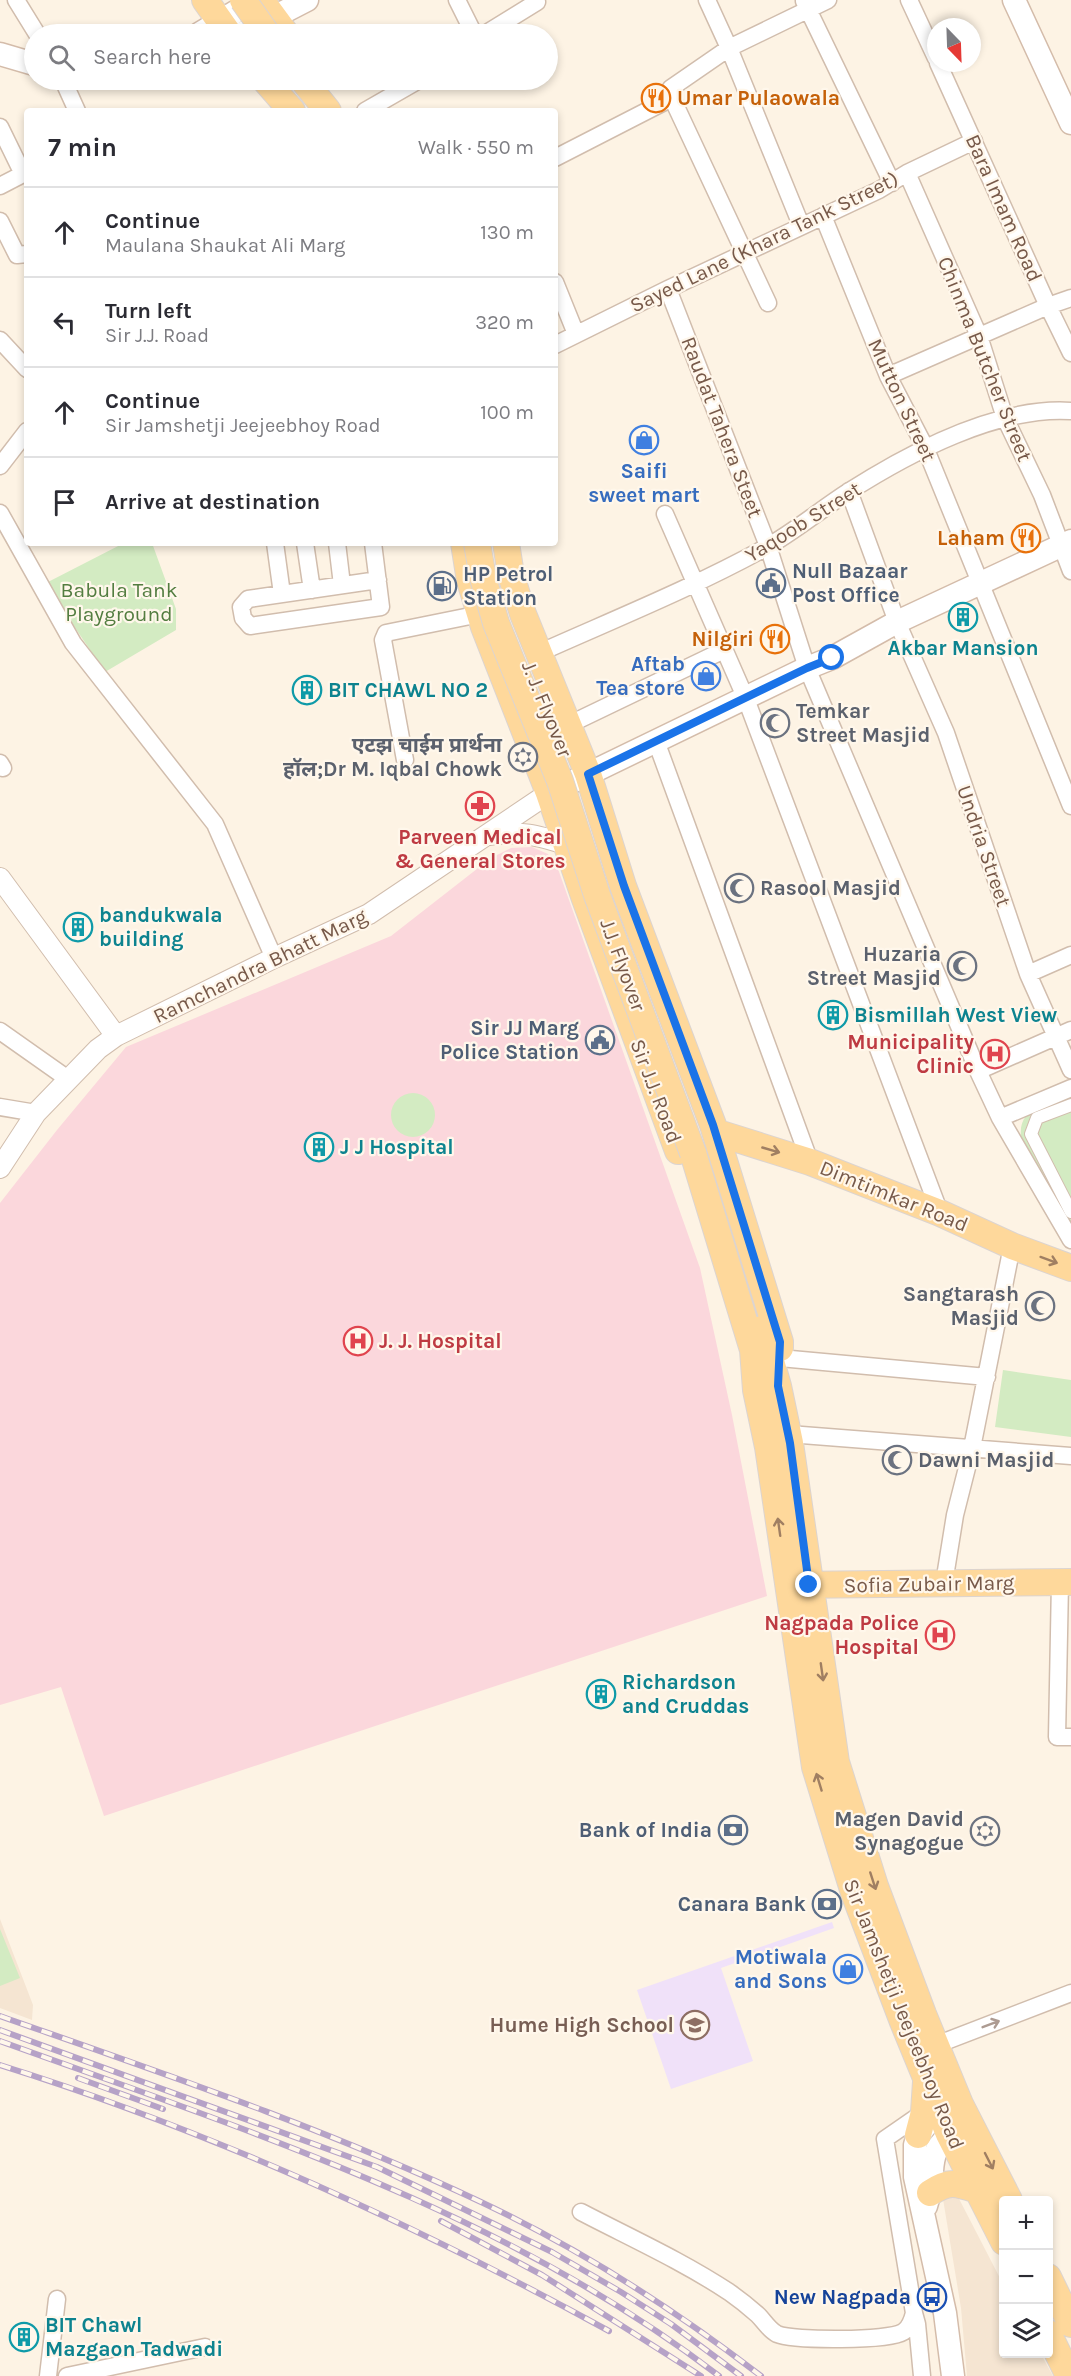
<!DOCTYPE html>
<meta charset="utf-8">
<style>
body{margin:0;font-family:Karla,"Noto Sans Devanagari",sans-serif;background:#f7f7f7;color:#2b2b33}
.controls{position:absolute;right:18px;bottom:18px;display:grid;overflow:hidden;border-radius:6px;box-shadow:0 3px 9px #0003}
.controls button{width:54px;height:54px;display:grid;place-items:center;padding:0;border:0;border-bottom:2px solid #e1e1e2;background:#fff;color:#2b2b33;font:30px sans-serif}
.compass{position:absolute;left:927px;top:18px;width:54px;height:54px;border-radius:50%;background:#fff;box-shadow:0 3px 9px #0003;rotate:157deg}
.stop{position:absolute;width:18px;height:18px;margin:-14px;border:4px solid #1a73e8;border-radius:50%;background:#fff}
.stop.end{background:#1a73e8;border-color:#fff;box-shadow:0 2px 6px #0008}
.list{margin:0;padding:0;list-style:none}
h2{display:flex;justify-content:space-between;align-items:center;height:78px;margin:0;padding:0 24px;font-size:26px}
h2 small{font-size:20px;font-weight:400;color:#7c7c81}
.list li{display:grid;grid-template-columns:39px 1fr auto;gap:18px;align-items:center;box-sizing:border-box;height:90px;padding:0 24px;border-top:2px solid #e1e1e2}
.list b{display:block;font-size:22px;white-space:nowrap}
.list p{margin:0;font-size:20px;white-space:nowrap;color:#7c7c81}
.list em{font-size:20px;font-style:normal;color:#7c7c81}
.icon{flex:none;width:33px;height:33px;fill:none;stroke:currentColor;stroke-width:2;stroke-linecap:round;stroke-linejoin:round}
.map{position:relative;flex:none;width:1071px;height:2376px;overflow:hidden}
.search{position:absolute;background:#fff;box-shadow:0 3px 9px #0003;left:24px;top:24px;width:534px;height:66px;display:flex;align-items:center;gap:15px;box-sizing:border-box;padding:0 21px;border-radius:33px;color:#7c7c81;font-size:22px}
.panel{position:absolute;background:#fff;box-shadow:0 3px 9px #0003;left:24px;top:108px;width:534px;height:438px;border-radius:6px}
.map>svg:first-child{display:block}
.residential{fill:#f5e5d2}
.education{fill:#f0e1f9}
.medical{fill:#fbd7dc}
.green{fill:#d3ebc2}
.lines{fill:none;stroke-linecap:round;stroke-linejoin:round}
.pedestrian-casing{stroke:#d1bdad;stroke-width:14}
.minor-casing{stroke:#d1bdad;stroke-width:19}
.tertiary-casing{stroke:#d1bdad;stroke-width:22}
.secondary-casing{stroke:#d4bcaa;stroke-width:25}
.primary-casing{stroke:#dcd4d0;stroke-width:28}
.pedestrian{stroke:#fff;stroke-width:12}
.minor{stroke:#fff;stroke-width:16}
.tertiary{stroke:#fff;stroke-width:20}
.secondary{stroke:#fff;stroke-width:22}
.primary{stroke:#fed89b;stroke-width:26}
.rail-casing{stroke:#b6a2c7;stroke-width:6}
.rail{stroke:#fff7eb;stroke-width:4;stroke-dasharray:11;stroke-linecap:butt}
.primary-bridge-casing{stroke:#dcd4d0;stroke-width:28;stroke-linecap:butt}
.primary-bridge{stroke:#fed89b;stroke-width:26}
.oneway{stroke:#a07f62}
.oneway2{stroke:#ad9b92}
.route{stroke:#1a73e8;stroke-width:8}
.labels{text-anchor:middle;stroke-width:4.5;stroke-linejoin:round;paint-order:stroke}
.food-label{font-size:21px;font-weight:bold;fill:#c56008;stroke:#fff7eb;text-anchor:end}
.street-label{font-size:21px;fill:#775949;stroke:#fff7eb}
.shop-label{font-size:21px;font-weight:bold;fill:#366cbe;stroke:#fff7eb;text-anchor:end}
.service-label{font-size:21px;font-weight:bold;fill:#4e5e75;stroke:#fff7eb;text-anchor:end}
.park-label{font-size:21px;fill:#537d40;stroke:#fff7eb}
.culture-label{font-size:21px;font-weight:bold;fill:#0d838f;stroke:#fff7eb;text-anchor:start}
.worship-label{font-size:21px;font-weight:bold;fill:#5b616d;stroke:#fff7eb;text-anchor:end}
.health-label{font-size:21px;font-weight:bold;fill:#be3a42;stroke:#fff7eb;text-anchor:end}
.education-label{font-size:21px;font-weight:bold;fill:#785e54;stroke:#fff7eb;text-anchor:end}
.transit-label{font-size:21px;font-weight:bold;fill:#164399;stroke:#fff7eb;text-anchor:end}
</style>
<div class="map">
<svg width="1071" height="2376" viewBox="0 0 1071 2376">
<rect width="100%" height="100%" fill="#fdf3e4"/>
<path class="residential" d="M0 1919 33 2005 32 2020 0 2008Z
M955 2191 1003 2284 1004 2354H1041L1053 2376H967L961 2308 943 2199Z"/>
<path class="education" d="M832 1922 834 1928 721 1968 753 2061 671 2089 637 1990Z"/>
<path class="medical" d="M532 847 548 854 558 869 700 1268 732 1415 767 1596 104 1816 61 1687 0 1705V1203L57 1130 126 1047 391 936 491 858 511 848Z"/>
<path class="green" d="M124 543H152L176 609V630L105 672 59 604 48 582Z
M1071 1092V1240L1021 1136C1018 1107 1049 1102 1071 1092Z
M391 1115a22 22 0 1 1 44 0a22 22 0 1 1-44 0Z
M1003 1370 1071 1380V1437L995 1427Z
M0 1929 20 1978 0 1986Z"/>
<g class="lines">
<g class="pedestrian-casing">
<path id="pedestrian" d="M1071 1105 1037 1118 1031 1134 1071 1212"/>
</g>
<g class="minor-casing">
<path id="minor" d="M16 0 37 34
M457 0 474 34
M707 0 729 48 801 225
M909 0 936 58
M804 1 892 183
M485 34 537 2 536 0
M938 63 1048 306 1071 353
M63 80 77 111
M672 98 768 303
M365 111 419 80
M0 127 21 170 27 168
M555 158 672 98 671 88 729 48 828 0
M907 173 979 336 1005 418 1042 495 1071 571
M0 186 27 172
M823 216 888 376 925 447 1071 806
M0 221 17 255 27 254
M555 282 576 334
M668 289 768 546 807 668 978 1071 1000 1118 1071 1240
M0 340 27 369
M555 345 668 289 879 190 907 173 974 141
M888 376 1048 306 1071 298
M0 466 27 431
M849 491 897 622 946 733 1028 974 1071 1070
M0 513 73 643 215 824 274 958
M665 514 746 699 940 1213
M275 543 282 594
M305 543 312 590
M337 543 342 585
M373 543 381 607 250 626 243 618 241 607 248 599 378 580
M539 653C615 619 692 588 765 548 794 532 820 510 848 492 909 453 998 406 1071 411
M568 725 724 650
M656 741 810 1162
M405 760 383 640 386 633 480 614
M0 763 3 768
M1028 974 1071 955
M0 1031 68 1079
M978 1071 1071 1030
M0 1107 36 1113
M1000 1118 1071 1088
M780 1358 987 1377
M789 1434 1071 1456
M1060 1582 1057 1737H1071
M944 1583 955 1515 972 1448 1012 1246
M936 2045 1071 1993
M581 2212C631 2238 682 2261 729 2292 739 2299 749 2307 758 2315 764 2321 769 2330 777 2334 793 2341 889 2341 903 2332 910 2328 912 2321 914 2313L885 2139 924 2112
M914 2313 917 2324 922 2376
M48 2376 57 2299
M67 2376 205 2347"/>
</g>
<g class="tertiary-casing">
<path id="tertiary" d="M490 835C519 830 539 836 566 844
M0 878 116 1036
M0 1168 36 1113 98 1049 116 1036 274 958 369 914 549 793"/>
</g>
<g class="secondary-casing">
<path id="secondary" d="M1014 0 1071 123
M199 34 255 0
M241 34 307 0
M0 54 34 64
M549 793 807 668 832 658 897 622 1071 541
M929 2122 918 2135 915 2145V2177L945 2313 953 2376
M926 2206C940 2164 918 2155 964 2124"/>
</g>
<g class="primary-casing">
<path id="primary" d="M205 0 229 34
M261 0 286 34
M265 80 292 111
M303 80 328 111
M464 543 470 581 484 627 549 793 585 899 678 1151
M506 543 511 575 523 614 588 774 623 886 713 1125 780 1342V1348
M715 1132 810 1162 940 1213 1012 1246 1071 1268
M693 1153 753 1350 756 1390 768 1447 815 1767 854 1893 903 2022 949 2134 1004 2242
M762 1329 778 1386 790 1443 836 1762 875 1886 923 2014 960 2104 1009 2200
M792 1585 1071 1582
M918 2135 924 2112 926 2082
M930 2193C949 2180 956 2183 977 2190
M1048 2277 1071 2324
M1048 2333 1069 2376"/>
</g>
<use href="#pedestrian" class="pedestrian"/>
<use href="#minor" class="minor"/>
<use href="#tertiary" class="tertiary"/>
<use href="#secondary" class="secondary"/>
<use href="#primary" class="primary"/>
<g class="rail-casing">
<path id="rail" d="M0 2016C162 2073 325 2128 481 2202 580 2249 674 2309 761 2376
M0 2030 377 2167 552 2252 621 2292 671 2324 741 2376
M0 2041C249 2131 507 2213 719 2376
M0 2065C212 2131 414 2224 609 2331
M78 2078 163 2109
M441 2221 542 2275 701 2376"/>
</g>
<use href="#rail" class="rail"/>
<g class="primary-bridge-casing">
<path id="primary-bridge" d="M243 0 267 34
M477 543 483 578 496 623 560 781 597 895 693 1153"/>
</g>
<use href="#primary-bridge" class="primary-bridge"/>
</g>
<defs><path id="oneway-shaft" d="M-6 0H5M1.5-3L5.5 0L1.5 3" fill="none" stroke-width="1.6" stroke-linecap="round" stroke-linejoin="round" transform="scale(1.5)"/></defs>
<g class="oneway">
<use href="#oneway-shaft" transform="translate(771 1150) rotate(16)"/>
<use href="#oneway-shaft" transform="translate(1049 1260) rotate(20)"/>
<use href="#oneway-shaft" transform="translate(779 1527) rotate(-98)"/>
<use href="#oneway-shaft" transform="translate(822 1672) rotate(82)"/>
<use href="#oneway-shaft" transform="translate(819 1782) rotate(-107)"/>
<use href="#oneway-shaft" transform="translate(873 1881) rotate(72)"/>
<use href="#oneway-shaft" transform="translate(989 2161) rotate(63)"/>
</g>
<use class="oneway2" href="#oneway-shaft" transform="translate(991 2024) rotate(-21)"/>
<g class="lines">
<path class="route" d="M809 1585 790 1443 778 1386 780 1342 713 1125 624 886 588 774 807 668 832 658"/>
</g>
<defs>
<g id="restaurant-ring" transform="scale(1.5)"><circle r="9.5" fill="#fff7eb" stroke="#e8710a" stroke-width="1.5"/><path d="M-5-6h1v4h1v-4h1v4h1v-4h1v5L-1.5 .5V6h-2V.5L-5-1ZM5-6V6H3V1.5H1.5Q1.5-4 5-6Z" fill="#e8710a"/></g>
<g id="shop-ring" transform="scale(1.5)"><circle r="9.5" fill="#fff7eb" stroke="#3f7fe0" stroke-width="1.5"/><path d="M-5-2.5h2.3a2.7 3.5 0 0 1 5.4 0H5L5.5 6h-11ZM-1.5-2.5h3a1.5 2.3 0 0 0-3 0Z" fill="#3f7fe0"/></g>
<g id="civic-ring" transform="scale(1.5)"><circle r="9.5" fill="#fff7eb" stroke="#5c6f8a" stroke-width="1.5"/><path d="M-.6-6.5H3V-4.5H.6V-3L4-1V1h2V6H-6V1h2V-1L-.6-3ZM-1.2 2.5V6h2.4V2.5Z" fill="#5c6f8a"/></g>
<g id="fuel-ring" transform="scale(1.5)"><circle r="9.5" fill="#fff7eb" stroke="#5c6f8a" stroke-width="1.5"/><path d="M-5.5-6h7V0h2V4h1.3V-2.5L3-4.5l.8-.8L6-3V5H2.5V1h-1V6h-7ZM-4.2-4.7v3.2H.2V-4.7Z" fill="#5c6f8a"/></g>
<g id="building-ring" transform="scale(1.5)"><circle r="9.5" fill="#fff7eb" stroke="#0f9aa8" stroke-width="1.5"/><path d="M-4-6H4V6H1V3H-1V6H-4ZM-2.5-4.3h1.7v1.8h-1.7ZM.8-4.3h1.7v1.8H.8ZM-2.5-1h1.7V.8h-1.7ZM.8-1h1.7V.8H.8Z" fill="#0f9aa8"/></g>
<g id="mosque-ring" transform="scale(1.5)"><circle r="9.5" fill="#fff7eb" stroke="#6b7280" stroke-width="1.5"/><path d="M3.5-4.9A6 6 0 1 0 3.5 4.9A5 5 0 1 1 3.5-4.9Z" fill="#6b7280"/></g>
<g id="synagogue-ring" transform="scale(1.5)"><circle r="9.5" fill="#fff7eb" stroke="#6b7280" stroke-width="1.5"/><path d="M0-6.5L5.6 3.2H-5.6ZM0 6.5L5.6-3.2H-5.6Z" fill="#6b7280"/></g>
<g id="pharmacy-ring" transform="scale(1.5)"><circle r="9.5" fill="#fff7eb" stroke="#e0444e" stroke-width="1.5"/><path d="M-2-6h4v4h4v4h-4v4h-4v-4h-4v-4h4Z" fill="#e0444e"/></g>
<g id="hospital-ring" transform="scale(1.5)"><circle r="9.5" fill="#fff7eb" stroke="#e0444e" stroke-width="1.5"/><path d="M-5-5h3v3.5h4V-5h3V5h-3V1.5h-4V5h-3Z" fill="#e0444e"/></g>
<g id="bank-ring" transform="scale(1.5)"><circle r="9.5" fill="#fff7eb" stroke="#5c6f8a" stroke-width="1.5"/><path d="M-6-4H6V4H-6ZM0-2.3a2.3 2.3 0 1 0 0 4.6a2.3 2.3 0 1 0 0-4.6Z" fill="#5c6f8a"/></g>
<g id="school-ring" transform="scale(1.5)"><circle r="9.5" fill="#fff7eb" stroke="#8d6e63" stroke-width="1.5"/><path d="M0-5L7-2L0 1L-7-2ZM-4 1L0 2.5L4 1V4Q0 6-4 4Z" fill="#8d6e63"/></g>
<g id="bus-ring" transform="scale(1.5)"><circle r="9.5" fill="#fff7eb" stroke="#1a4fb4" stroke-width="1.5"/><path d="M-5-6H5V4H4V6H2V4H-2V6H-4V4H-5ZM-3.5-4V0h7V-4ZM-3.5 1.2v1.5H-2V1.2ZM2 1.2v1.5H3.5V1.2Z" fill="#1a4fb4"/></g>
</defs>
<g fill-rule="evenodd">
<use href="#restaurant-ring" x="656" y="98"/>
<use href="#shop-ring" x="644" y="440"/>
<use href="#restaurant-ring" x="1026" y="538"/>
<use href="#civic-ring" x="771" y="583"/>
<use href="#fuel-ring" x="442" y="586"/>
<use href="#building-ring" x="963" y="617"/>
<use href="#restaurant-ring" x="775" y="639"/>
<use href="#shop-ring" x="706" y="676"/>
<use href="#building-ring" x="307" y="690"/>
<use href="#mosque-ring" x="775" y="723"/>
<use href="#synagogue-ring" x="523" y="757"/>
<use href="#pharmacy-ring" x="480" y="806"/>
<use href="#mosque-ring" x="739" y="888"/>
<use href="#building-ring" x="78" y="927"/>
<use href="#mosque-ring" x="962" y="966"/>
<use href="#building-ring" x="833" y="1015"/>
<use href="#civic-ring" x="600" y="1040"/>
<use href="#hospital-ring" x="995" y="1054"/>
<use href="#building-ring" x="319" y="1147"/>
<use href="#mosque-ring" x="1040" y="1306"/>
<use href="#hospital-ring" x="358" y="1341"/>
<use href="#mosque-ring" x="897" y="1460"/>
<use href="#hospital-ring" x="940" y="1635"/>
<use href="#building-ring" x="601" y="1694"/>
<use href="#bank-ring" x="733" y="1830"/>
<use href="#synagogue-ring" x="985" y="1831"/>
<use href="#bank-ring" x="827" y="1904"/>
<use href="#shop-ring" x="848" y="1969"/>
<use href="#school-ring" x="695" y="2025"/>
<use href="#bus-ring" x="932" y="2297"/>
<use href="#building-ring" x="24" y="2337"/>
</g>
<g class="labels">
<g class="food-label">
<text x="677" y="105" text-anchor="start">Umar Pulaowala</text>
<text x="1005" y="545">Laham</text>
<text x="754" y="646">Nilgiri</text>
</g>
<g class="street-label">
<text transform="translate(1004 208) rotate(66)" y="7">Bara Imam Road</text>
<text transform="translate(764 242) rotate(-26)" y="7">Sayed Lane (Khara Tank Street)</text>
<text transform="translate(985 359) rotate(68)" y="7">Chinma Butcher Street</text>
<text transform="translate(902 400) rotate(65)" y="7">Mutton Street</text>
<text transform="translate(722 427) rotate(69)" y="7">Raudat Tahera Steet</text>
<text transform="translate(803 522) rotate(-32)" y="7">Yaqoob Street</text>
<text transform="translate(547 709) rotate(68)" y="7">J. J. Flyover</text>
<text transform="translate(984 846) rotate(71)" y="7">Undria Street</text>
<text transform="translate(623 965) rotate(70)" y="7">J.J. Flyover</text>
<text transform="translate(260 966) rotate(-26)" y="7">Ramchandra Bhatt Marg</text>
<text transform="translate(656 1091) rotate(69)" y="7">Sir J.J. Road</text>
<text transform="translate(894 1196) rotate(22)" y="7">Dimtimkar Road</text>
<text transform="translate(929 1584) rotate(-1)" y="7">Sofia Zubair Marg</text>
<text transform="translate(904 2014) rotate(68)" y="7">Sir Jamshetji Jeejeebhoy Road</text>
</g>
<g class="shop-label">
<text x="644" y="478" text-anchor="middle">Saifi<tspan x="644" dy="24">sweet mart</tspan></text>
<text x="685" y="671">Aftab<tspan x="685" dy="24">Tea store</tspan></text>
<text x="827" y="1964">Motiwala<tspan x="827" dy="24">and Sons</tspan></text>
</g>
<g class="service-label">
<text x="792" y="578" text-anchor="start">Null Bazaar<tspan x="792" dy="24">Post Office</tspan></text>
<text x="463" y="581" text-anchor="start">HP Petrol<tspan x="463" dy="24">Station</tspan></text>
<text x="579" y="1035">Sir JJ Marg<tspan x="579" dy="24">Police Station</tspan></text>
<text x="712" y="1837">Bank of India</text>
<text x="806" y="1911">Canara Bank</text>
</g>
<g class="park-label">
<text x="119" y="597">Babula Tank<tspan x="119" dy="24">Playground</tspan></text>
</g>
<g class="culture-label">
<text x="963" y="655" text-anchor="middle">Akbar Mansion</text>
<text x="328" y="697">BIT CHAWL NO 2</text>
<text x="99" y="922">bandukwala<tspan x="99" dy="24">building</tspan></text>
<text x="854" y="1022">Bismillah West View</text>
<text x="340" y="1154">J J Hospital</text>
<text x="622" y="1689">Richardson<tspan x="622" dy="24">and Cruddas</tspan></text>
<text x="45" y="2332">BIT Chawl<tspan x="45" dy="24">Mazgaon Tadwadi</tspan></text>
</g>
<g class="worship-label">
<text x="796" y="718" text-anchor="start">Temkar<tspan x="796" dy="24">Street Masjid</tspan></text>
<text x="502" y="752">एटझ चाईम प्रार्थना<tspan x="502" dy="24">हॉल;Dr M. Iqbal Chowk</tspan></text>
<text x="760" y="895" text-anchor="start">Rasool Masjid</text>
<text x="941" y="961">Huzaria<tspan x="941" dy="24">Street Masjid</tspan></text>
<text x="1019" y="1301">Sangtarash<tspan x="1019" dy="24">Masjid</tspan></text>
<text x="918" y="1467" text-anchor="start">Dawni Masjid</text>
<text x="964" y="1826">Magen David<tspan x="964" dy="24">Synagogue</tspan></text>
</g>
<g class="health-label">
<text x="480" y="844" text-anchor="middle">Parveen Medical<tspan x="480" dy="24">&amp; General Stores</tspan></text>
<text x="974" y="1049">Municipality<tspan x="974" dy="24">Clinic</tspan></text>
<text x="379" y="1348" text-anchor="start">J. J. Hospital</text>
<text x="919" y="1630">Nagpada Police<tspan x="919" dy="24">Hospital</tspan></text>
</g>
<g class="education-label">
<text x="674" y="2032">Hume High School</text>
</g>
<g class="transit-label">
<text x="911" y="2304">New Nagpada</text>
</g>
</g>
</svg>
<div class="controls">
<button>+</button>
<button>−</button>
<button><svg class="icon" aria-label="layers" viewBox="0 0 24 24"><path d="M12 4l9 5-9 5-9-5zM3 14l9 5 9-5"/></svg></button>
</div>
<svg class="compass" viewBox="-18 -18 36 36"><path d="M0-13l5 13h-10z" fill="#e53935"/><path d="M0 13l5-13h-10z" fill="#7c7c81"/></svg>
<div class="stop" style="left:832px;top:658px"></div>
<div class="stop end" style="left:809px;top:1585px"></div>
<div class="search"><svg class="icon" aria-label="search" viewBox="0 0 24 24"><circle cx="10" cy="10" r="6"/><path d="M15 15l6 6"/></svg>Search here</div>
<section class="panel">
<h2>7 min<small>Walk · 550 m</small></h2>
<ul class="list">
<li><svg class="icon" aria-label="ahead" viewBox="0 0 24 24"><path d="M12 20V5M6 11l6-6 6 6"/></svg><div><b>Continue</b><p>Maulana Shaukat Ali Marg</p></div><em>130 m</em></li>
<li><svg class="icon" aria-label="left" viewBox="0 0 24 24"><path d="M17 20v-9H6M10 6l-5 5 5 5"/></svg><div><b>Turn left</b><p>Sir J.J. Road</p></div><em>320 m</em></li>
<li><svg class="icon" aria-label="ahead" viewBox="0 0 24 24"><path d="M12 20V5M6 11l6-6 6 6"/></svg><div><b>Continue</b><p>Sir Jamshetji Jeejeebhoy Road</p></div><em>100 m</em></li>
<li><svg class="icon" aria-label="arrive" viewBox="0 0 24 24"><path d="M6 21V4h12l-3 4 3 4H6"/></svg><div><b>Arrive at destination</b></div></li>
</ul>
</section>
</div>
